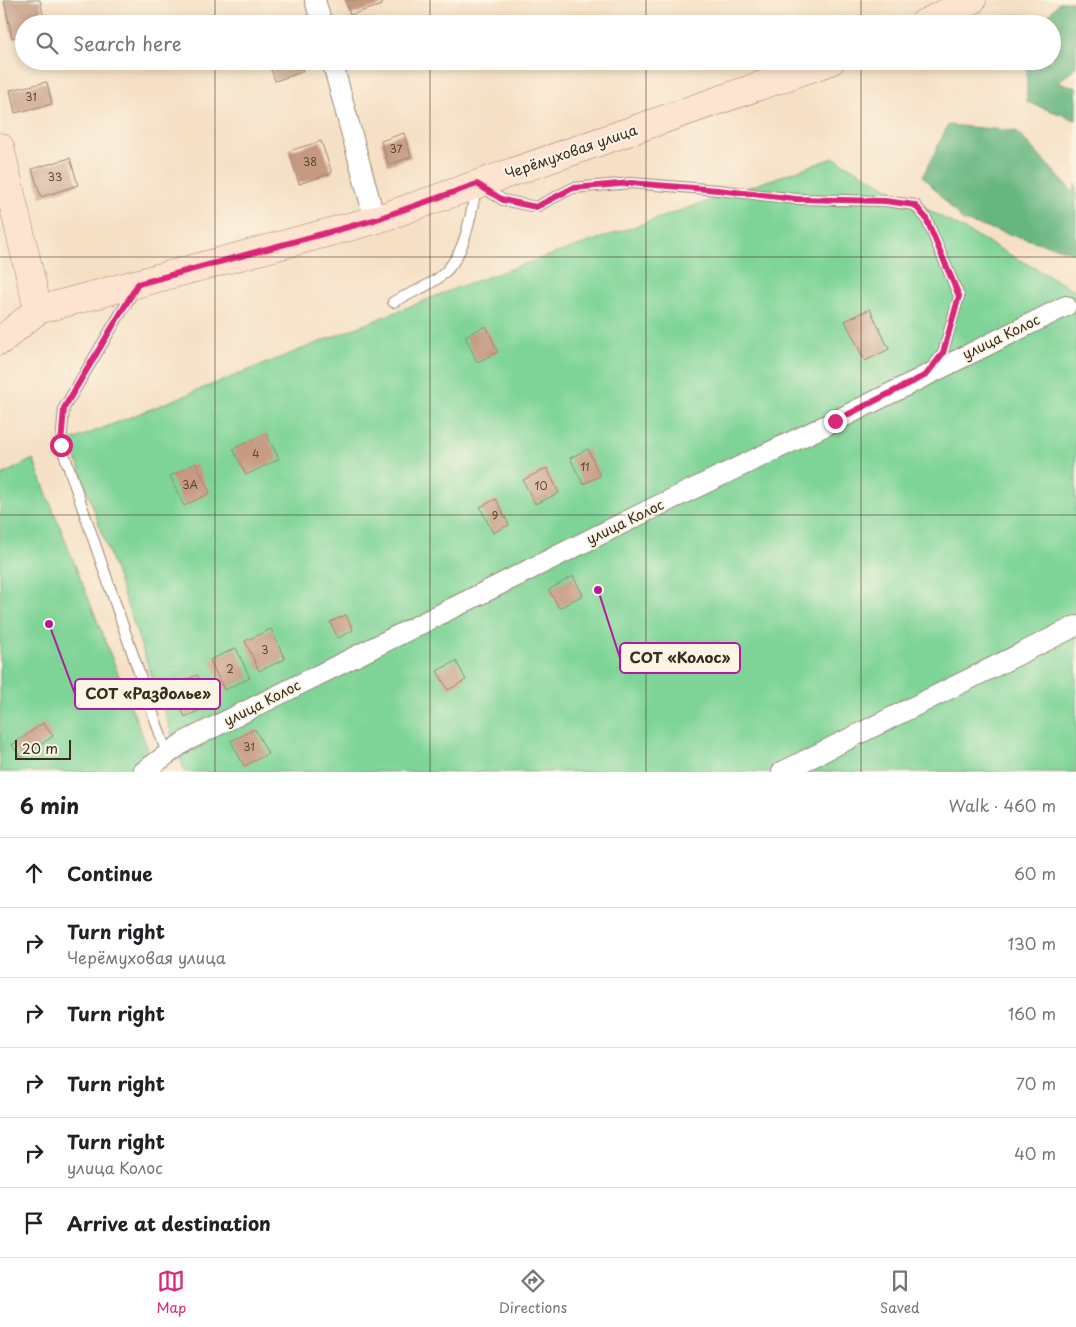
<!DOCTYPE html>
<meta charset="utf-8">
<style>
body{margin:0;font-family:"Playpen Sans",sans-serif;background:#f2f2f2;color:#202124}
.scale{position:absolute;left:15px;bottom:12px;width:56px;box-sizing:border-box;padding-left:5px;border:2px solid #3b2a1e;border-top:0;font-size:14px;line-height:18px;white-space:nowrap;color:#3b2a1e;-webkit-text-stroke:4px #fcf5e5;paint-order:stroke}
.stop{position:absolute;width:15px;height:15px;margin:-11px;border:4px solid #db2777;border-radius:50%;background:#fff}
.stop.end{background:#db2777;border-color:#fff;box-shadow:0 1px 5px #0008}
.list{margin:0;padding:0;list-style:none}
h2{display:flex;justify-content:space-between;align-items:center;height:65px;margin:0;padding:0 20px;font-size:21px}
h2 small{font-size:16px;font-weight:400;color:#757577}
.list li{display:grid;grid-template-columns:32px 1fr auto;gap:15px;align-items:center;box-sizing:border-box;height:70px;padding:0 20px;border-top:1px solid #e0e0e0}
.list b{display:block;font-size:19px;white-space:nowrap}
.list p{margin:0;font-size:16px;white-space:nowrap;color:#757577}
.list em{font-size:16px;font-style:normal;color:#757577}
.icon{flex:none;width:28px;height:28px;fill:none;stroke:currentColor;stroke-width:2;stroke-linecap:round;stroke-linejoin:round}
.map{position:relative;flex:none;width:1076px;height:772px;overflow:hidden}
.search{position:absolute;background:#fff;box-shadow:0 2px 8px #0003;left:15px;right:15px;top:15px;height:55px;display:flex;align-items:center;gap:12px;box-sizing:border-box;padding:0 18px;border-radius:28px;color:#757577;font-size:19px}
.sheet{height:485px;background:#fff}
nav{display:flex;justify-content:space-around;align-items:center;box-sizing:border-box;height:70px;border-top:1px solid #e0e0e0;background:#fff;font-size:14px;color:#757577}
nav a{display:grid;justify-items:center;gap:2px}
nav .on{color:#db2777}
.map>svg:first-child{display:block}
.green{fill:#7ed497;stroke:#5c7f5a}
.forest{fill:#66b680;stroke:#50704f}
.building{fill:#c69a81}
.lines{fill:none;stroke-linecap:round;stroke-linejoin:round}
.lane-casing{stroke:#988572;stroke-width:12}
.street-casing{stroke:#988572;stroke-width:22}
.secondary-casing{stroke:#988572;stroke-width:29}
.lane{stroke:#fff;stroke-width:10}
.street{stroke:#fff;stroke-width:20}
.secondary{stroke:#fde4d1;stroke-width:28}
.route{stroke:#db2777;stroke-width:6}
.grid{fill:none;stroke:#3b2a1e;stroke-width:1;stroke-opacity:0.55}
.labels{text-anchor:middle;stroke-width:4;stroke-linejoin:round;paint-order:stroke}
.number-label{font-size:11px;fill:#5e4637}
.street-label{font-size:14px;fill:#3b2a1e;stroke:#fcf5e5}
.leader{fill:none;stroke:#b5179e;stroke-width:2}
.callout-dot{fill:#b5179e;stroke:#fcf5e5;stroke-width:2}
.callout{fill:#fcf5e5;stroke:#b5179e;stroke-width:2}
.callout-label{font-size:15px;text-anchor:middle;font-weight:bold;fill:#3b2a1e}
</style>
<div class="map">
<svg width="1076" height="772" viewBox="0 0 1076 772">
<rect width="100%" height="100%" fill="#fcf5e5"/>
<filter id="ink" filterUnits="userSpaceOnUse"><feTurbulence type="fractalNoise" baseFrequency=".02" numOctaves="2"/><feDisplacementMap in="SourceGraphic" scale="10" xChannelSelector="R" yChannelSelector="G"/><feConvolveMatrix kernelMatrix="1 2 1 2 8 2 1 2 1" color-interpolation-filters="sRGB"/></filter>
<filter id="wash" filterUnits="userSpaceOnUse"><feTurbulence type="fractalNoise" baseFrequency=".0096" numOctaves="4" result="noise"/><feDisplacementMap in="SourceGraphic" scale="20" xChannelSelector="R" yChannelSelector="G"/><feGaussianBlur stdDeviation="1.12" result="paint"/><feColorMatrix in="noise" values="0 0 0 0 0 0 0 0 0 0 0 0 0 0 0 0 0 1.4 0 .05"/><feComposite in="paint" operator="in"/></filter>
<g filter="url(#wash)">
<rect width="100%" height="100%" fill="#f6e0c5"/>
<path class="green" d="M834 158 1076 291V772H185L70 441 464 285Z
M33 459 157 772H0V476Z"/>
<path class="forest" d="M1059 2H1076V66L1058 83 1076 87V120L1027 102V61H1052V24H1042Z
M948 125 1016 131 1073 192 1076 184V253L963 221 923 176Z"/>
<g id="blocks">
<path class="building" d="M4 0H40L45 24H24V35L12 38Z
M345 0H381L382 5 350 15Z
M268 61H300L303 72 275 81Z
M392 61H411V62L394 66Z
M47 82 52 104 15 113 10 90Z
M404 133 411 157 388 165 381 141Z
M321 141 332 173 299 184 289 151Z
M70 158 78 185 41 197 32 169Z
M870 309 889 349 865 361 845 321Z
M486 326 498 352 477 362 465 336Z
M266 433 279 459 246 475 233 449Z
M588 449 600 476 583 484 570 458Z
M196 463 210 493 184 506 170 476Z
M547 468 559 493 535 504 523 480Z
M496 499 509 525 493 533 480 507Z
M573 576 583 595 559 608 549 590Z
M346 615 353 630 338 638 330 622Z
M271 629 285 659 259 671 245 641Z
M236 648 250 678 224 690 210 660Z
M456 661 466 680 448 690 437 671Z
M197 675 211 705 185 717 171 687Z
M43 723 53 736 21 758 12 745Z
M255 729 268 754 244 766 231 741Z"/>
</g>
</g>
<g filter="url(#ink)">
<use href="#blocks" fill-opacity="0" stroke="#988572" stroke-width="1"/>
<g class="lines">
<g class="lane-casing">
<path id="lane" d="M135 289 64 408 61 445 167 754
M393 302C408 294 428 287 441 276 467 254 470 216 477 184L503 200 536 207 573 188 631 183 718 190 796 199 885 201 915 205 926 218 959 296 943 353 931 368"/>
</g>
<g class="street-casing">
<path id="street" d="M315 0 322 24
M332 61 375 220
M143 772 184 742 649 510 835 421 1066 306
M782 772 1076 626"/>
</g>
<g class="secondary-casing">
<path id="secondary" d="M923 24 972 0
M0 147 38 310
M0 341 38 310 375 220 831 61"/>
</g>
<use href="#lane" class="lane"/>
<use href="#street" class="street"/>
<use href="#secondary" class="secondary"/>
</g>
</g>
<g class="lines" filter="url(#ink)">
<path class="route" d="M61 445 64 408 138 284 374 220 477 184 503 200 536 207 573 188 631 183 718 190 796 199 885 201 915 205 926 218 959 296 943 353 926 375 835 421"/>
</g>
<path class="grid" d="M215 0V24M430 0V24M646 0V24M861 0V24M215 61V772M430 61V772M646 61V772M861 61V772M0 257H1076M0 515H1076"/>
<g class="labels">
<g class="number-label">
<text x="31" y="101">31</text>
<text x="396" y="153">37</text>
<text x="310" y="166">38</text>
<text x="55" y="181">33</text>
<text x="256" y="458">4</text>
<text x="585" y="471">11</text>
<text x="190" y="489">3А</text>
<text x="541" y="490">10</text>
<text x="495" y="520">9</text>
<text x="265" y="654">3</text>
<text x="230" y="673">2</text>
<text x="249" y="751">31</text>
</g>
<g class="street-label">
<text transform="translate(571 152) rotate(-19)" y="5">Черёмуховая улица</text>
<text transform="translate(1001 337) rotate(-26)" y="5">улица Колос</text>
<text transform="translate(625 522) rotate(-26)" y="5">улица Колос</text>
<text transform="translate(262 703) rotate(-27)" y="5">улица Колос</text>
</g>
</g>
<path class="leader" d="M598 590L620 658M49 624L75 694"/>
<g class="callout-dot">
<circle cx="598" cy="590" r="5"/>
<circle cx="49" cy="624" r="5"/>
</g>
<g class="callout">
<rect x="620" y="643" width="120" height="30" rx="5"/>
<rect x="75" y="679" width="145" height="30" rx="5"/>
</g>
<g class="callout-label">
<text x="680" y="663">СОТ «Колос»</text>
<text x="148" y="699">СОТ «Раздолье»</text>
</g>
</svg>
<div class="scale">20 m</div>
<div class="stop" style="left:61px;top:445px"></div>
<div class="stop end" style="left:835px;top:421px"></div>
<div class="search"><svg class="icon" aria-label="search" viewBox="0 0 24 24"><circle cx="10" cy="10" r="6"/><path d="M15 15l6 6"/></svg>Search here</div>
</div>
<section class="sheet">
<h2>6 min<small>Walk · 460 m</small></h2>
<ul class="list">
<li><svg class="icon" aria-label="ahead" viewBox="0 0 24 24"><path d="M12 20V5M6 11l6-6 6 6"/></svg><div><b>Continue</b></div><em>60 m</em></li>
<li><svg class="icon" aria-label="right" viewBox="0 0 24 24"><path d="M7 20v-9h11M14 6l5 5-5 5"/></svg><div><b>Turn right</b><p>Черёмуховая улица</p></div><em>130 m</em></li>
<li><svg class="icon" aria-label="right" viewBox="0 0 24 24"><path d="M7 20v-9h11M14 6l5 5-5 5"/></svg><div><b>Turn right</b></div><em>160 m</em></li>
<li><svg class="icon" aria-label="right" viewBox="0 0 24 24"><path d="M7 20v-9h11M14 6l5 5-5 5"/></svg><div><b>Turn right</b></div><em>70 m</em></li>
<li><svg class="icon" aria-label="right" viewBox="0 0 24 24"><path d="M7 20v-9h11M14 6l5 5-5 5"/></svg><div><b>Turn right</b><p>улица Колос</p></div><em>40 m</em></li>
<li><svg class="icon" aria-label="arrive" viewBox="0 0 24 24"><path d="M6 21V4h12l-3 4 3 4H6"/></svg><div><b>Arrive at destination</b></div></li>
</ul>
</section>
<nav>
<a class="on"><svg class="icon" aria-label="map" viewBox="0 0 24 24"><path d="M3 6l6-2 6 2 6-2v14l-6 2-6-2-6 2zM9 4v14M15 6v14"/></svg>Map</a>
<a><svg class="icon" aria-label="directions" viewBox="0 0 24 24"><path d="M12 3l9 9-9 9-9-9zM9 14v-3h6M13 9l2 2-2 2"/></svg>Directions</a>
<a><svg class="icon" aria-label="saved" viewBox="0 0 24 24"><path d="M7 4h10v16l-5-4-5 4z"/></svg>Saved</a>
</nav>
